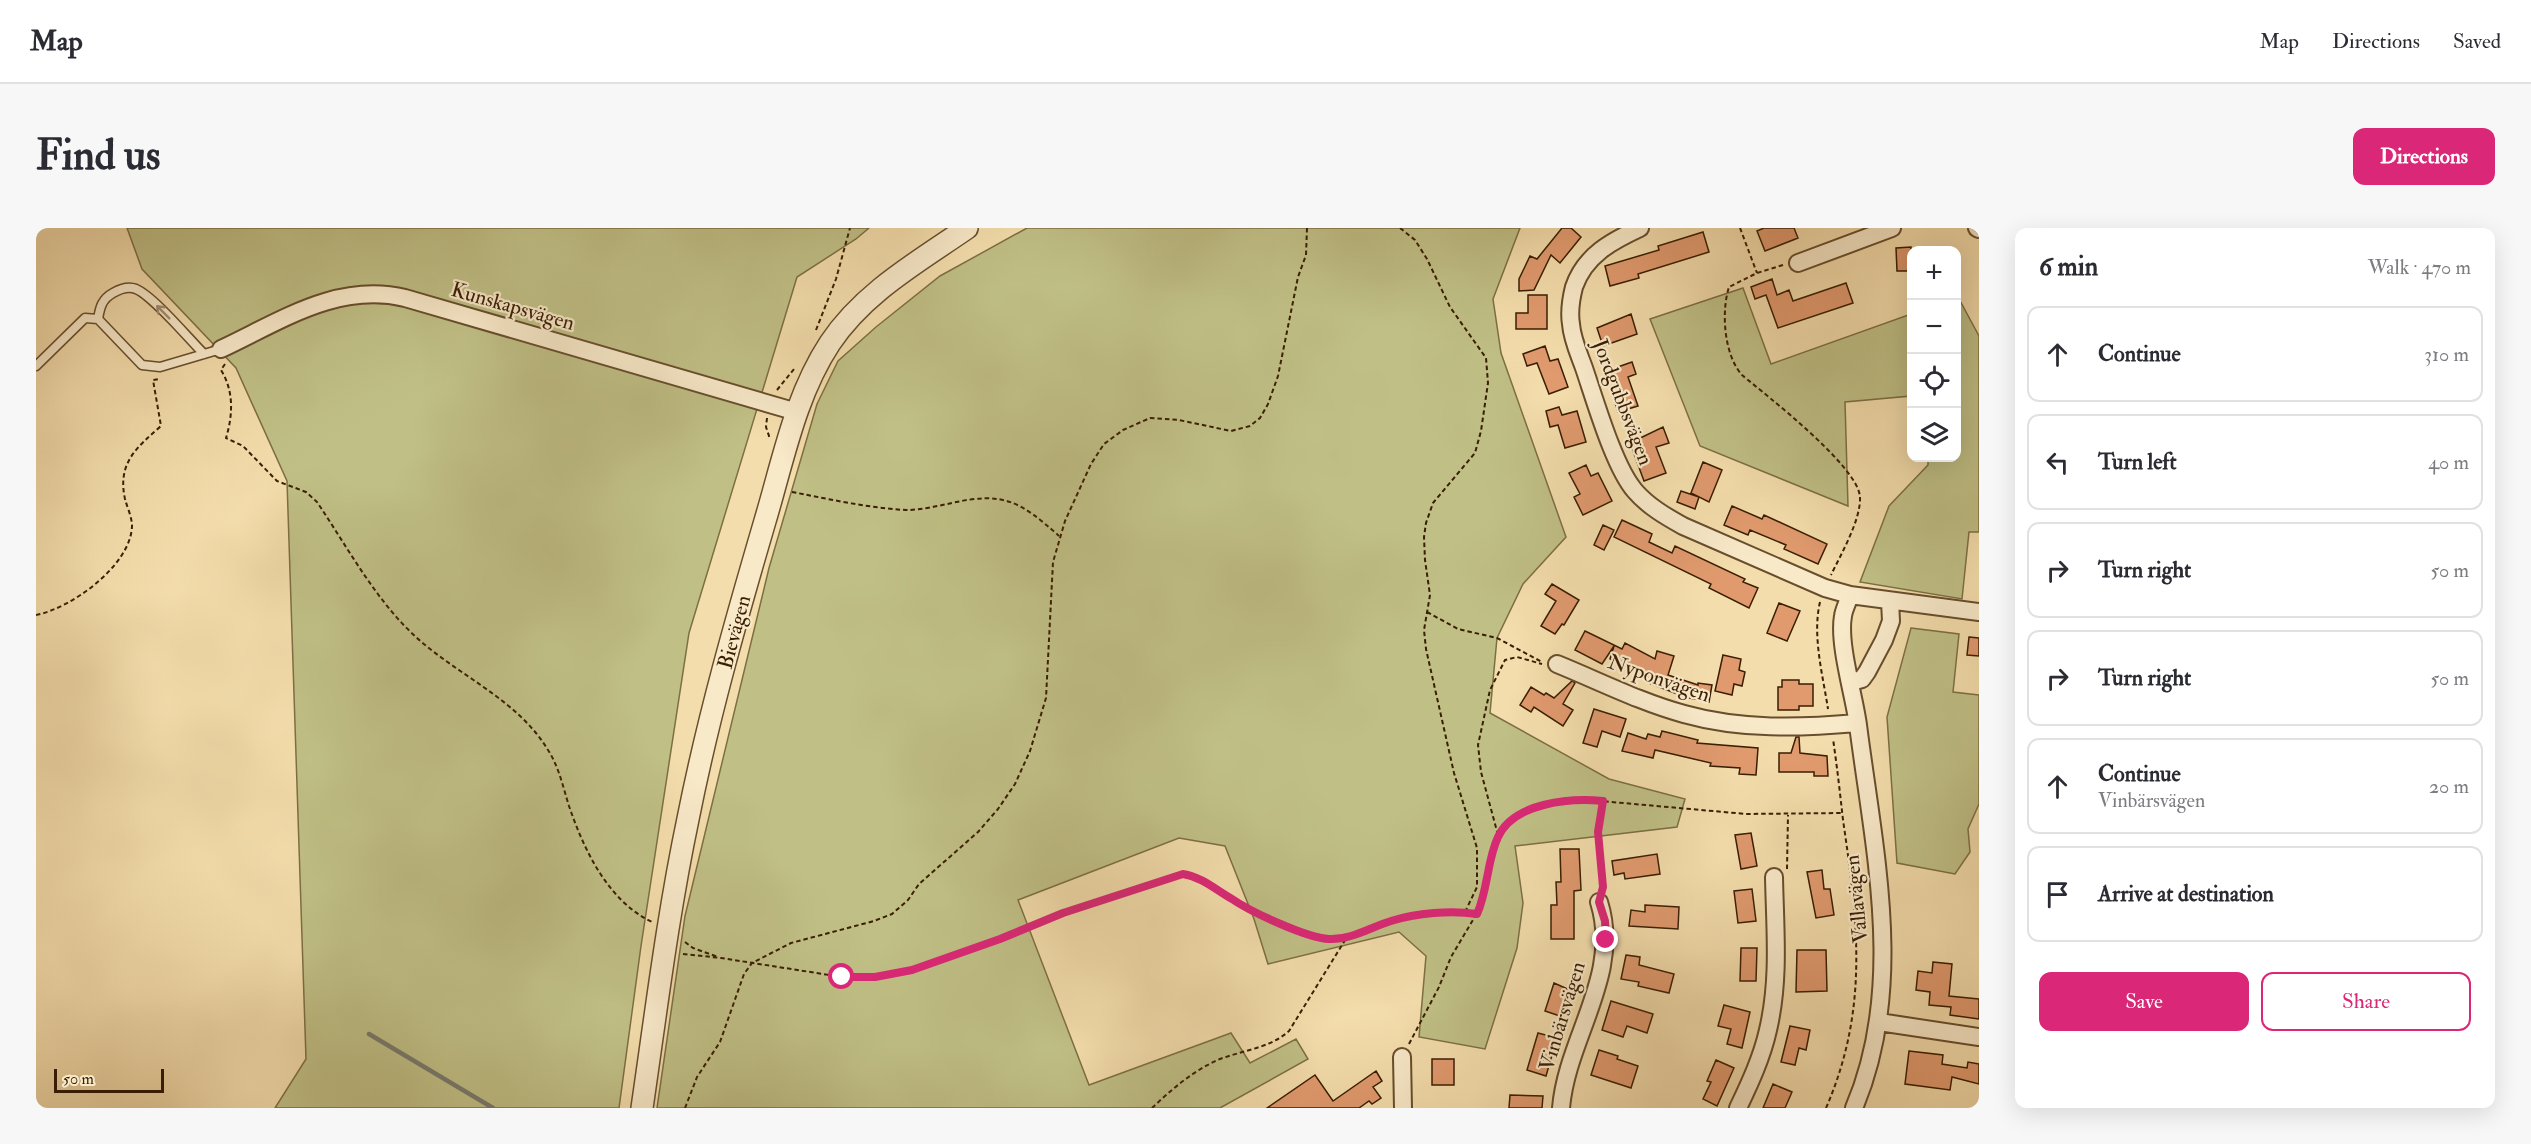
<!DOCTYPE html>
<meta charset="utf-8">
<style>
body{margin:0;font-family:"IM FELL Double Pica",serif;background:#f7f7f7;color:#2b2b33}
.controls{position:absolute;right:18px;top:18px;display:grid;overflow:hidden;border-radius:12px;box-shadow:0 6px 24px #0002}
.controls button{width:54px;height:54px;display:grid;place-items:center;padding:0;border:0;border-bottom:2px solid #e1e1e2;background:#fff;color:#2b2b33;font:30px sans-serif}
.scale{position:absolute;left:18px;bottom:15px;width:110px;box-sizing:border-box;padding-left:6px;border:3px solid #3a1e03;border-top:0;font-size:16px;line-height:21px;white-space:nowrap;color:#3a1e03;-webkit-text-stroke:4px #f8e9c9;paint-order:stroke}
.stop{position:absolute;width:18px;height:18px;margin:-14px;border:4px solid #db2777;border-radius:50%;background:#fff}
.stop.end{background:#db2777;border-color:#fff;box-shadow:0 2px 6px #0008}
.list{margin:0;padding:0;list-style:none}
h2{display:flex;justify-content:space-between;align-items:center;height:78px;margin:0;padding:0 24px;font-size:26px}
h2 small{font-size:20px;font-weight:400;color:#7c7c81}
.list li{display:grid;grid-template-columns:39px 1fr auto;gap:18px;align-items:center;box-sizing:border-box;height:96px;margin:0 12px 12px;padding:0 12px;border:2px solid #e1e1e2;border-radius:12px}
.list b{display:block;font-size:22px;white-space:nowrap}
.list p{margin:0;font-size:20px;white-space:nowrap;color:#7c7c81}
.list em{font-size:20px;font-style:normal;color:#7c7c81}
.actions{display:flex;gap:12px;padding:18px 24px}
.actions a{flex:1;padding:14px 0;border:2px solid #db2777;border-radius:12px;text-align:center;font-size:21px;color:#db2777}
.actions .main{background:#db2777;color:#fff}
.icon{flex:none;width:33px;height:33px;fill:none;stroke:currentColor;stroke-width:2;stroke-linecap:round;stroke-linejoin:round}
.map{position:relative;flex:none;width:1943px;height:880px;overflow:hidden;border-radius:12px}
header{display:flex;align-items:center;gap:36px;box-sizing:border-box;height:84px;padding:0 30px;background:#fff;border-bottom:2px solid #e1e1e2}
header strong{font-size:28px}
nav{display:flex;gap:33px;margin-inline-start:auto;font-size:21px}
.intro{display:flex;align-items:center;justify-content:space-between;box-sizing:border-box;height:144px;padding:0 36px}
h1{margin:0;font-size:42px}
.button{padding:15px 27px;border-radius:12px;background:#db2777;color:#fff;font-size:21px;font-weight:700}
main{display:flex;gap:36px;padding:0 36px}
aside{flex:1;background:#fff;border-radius:12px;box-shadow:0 6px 24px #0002}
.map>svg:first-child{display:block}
.green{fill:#c0c086;stroke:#7d6f44;stroke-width:1.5}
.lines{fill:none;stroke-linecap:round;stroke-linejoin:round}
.stream{stroke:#787a6e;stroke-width:4.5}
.building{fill:#e09a6e;stroke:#3a1e03;stroke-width:1.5}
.service-casing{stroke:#684e2d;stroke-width:11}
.minor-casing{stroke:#684e2d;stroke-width:20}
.tertiary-casing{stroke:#684e2d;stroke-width:24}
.path{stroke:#3a1e03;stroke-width:2;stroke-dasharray:4.5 3;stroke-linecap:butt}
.service{stroke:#f8e9c9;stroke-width:8}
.minor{stroke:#f8e9c9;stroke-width:16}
.tertiary{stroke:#f8e9c9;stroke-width:21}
.oneway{stroke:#a28e70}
.route{stroke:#db2777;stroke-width:8}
.labels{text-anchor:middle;stroke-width:4.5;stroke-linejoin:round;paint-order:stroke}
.street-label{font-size:21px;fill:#3a1e03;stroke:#f8e9c9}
</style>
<header>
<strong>Map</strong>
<nav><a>Map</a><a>Directions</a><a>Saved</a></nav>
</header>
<div class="intro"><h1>Find us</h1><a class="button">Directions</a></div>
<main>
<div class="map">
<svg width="1943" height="880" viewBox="0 0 1943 880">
<rect width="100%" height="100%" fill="#f4ddac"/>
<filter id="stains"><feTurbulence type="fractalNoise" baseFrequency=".00333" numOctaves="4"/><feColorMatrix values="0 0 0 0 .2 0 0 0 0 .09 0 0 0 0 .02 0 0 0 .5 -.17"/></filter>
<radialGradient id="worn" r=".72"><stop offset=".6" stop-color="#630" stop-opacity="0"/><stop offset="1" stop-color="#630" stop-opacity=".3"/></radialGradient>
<path class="green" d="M91 0H833L820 11 761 49 653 405 605 718 583 880H239L270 831 251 253 200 140 106 41Z
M991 0H1484L1457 71 1465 125 1530 309 1487 356 1461 410 1454 485 1573 551 1649 571 1641 599 1479 618 1487 675 1481 720 1449 821 1383 809 1390 728 1363 704 1232 736 1218 691 1189 618 1143 610 982 672 1053 857 1195 805 1214 835 1260 811 1272 831 1184 880H621L649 688 733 340 781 176 802 133 840 99 904 48Z
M1707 60 1735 136 1875 86V168L1809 174 1812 278 1664 218 1614 91Z
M1922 69 1943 108V304H1933L1926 371 1824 354 1853 278 1892 237V230H1920Z
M1875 400 1923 406 1917 464 1943 467V576L1932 601 1934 624 1919 646 1861 635 1851 489Z"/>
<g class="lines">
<path class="stream" d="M333 806 457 880"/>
</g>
<path class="building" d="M1526 0H1535L1545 9 1524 35 1515 27 1498 62 1483 63V51L1494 28 1501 31Z
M1728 0H1758L1762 10 1729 23 1721 3Z
M1667 4 1673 24 1602 46 1603 50 1574 58 1569 38 1623 22 1622 18Z
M1875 19V43H1861L1860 20Z
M1736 51 1741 67 1753 62 1757 73 1810 55 1817 75 1742 100 1730 67 1719 71 1715 59Z
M1492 67H1511V101H1480V85H1492Z
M1595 86 1601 106 1567 118 1561 100Z
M1509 118 1514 133 1522 131 1532 159 1513 166 1501 135 1491 138 1487 126Z
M1596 134 1600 146 1592 149 1602 178 1582 184 1574 159 1582 156 1576 141Z
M1523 179 1526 187 1541 183 1550 214 1529 220 1522 197 1514 199 1510 183Z
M1627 199 1633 215 1620 219 1630 245 1608 253 1594 215Z
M1667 234 1686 242 1673 274 1655 265Z
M1550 237 1555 248 1562 245 1576 273 1547 287 1538 269 1544 266 1533 245Z
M1645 263 1663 269 1659 281 1641 274Z
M1696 278 1726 291 1728 287 1791 316 1782 336 1748 321 1750 317 1714 302 1712 307 1688 297Z
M1586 292 1616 306 1613 314 1636 325 1639 318 1709 351 1707 354 1722 360 1713 380 1673 360 1675 356 1578 309Z
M1567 297 1578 302 1568 322 1558 317Z
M1516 356 1543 372 1528 397 1526 396 1519 406 1505 398 1520 373 1509 366Z
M1743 375 1764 383 1751 413 1731 405Z
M1549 403 1586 421 1589 415 1619 431 1621 423 1638 428 1632 447 1662 457V455L1676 457 1673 474 1649 469 1613 455 1614 452 1601 448 1602 446 1574 431 1578 418 1566 436 1539 422Z
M1933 409 1943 410V428L1931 427Z
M1687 427 1705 431 1703 442 1709 444 1706 458 1698 456 1696 467 1679 463Z
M1746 452H1763V456H1777V478H1763V482H1742V459H1746Z
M1536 453 1539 455 1527 476 1537 482 1527 498 1498 479 1495 484 1484 477 1495 459 1508 467 1510 465 1518 470Z
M1558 481 1590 491 1584 509 1566 503 1561 519 1547 515Z
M1626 503 1662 512 1661 515 1722 520 1720 547 1703 546 1704 540 1674 538 1675 535 1619 522 1617 530 1586 523 1592 505 1610 511 1612 506 1624 509Z
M1760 509H1763L1764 525 1791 528 1792 548H1778V544H1743V525H1755Z
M1715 605 1721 638 1705 641 1699 607Z
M1524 621H1543L1545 662 1538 663V711H1515V677H1521L1520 654H1525Z
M1621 626 1624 646 1589 651 1588 645 1578 647 1576 633Z
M1786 642 1788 661H1794L1798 687 1780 690 1771 644Z
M1716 661 1720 693 1702 695 1698 663Z
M1609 677 1643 679 1642 701 1593 698 1595 682 1609 684Z
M1705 720H1721L1720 753H1704Z
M1761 722H1790L1791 763 1760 764Z
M1590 727 1604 729 1603 737 1638 746 1633 765 1602 758 1603 754 1585 751Z
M1897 734 1916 736 1913 768 1943 771V791L1914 787 1915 779 1893 777 1894 764 1880 762 1882 743 1896 745Z
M1518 755 1536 763 1527 789 1509 783Z
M1575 773 1617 786 1611 805 1591 798 1587 809 1566 802Z
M1688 777 1714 784 1706 820 1691 816 1695 801 1682 798Z
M1754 798 1774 802 1770 822 1763 820 1759 837 1745 834Z
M1502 805 1521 810 1510 848 1491 842Z
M1563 822 1582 828 1581 831 1602 838 1595 860 1555 847Z
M1873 823 1907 827 1906 836 1931 840 1932 834 1943 836V856L1916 849 1914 862 1869 856Z
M1396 831H1418V857H1396Z
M1680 832 1698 840 1681 878 1667 871 1675 854 1671 853Z
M1340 843 1346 853 1337 859 1345 870 1336 876 1333 873 1323 880H1231L1279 847 1297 873Z
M1737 856 1756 864 1749 880H1727Z
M1474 867 1507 868 1506 880H1473Z"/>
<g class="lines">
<g class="service-casing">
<path id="service" d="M62 91C64 79 66 71 77 65 84 61 92 58 100 61 117 68 153 111 168 126
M0 138 49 90 62 91 106 137 124 139 185 121"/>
</g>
<g class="minor-casing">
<path id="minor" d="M1604 0C1576 13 1549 27 1538 59 1535 71 1533 84 1535 96 1536 111 1543 126 1548 140 1559 172 1578 239 1599 263 1612 278 1629 288 1647 298L1789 360 1814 367 1943 384
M1941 0 1943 1
M1762 35 1856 0
M185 121C245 93 301 54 369 70L761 184
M1814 367C1812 374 1808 381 1807 388 1802 416 1818 467 1822 497 1838 623 1870 758 1818 880
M1521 436C1563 453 1604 474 1648 486 1705 502 1764 500 1821 495
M1815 454 1826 451 1831 444 1848 412 1855 393 1854 373
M1843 794 1943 809
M1366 829 1367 880
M1525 880C1531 809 1586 747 1563 674
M1702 880C1714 855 1726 829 1732 802 1744 751 1739 701 1738 649"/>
</g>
<g class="tertiary-casing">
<path id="tertiary" d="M606 880C620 784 632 686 652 591 672 490 700 392 729 293 747 233 759 168 794 115 828 64 882 34 931 0"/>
</g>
<path class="path" d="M1364 0 1379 12 1391 31 1414 79 1450 130 1452 155 1445 203 1439 225 1397 275 1390 295 1388 309 1389 332 1394 367 1388 402 1390 421 1418 545 1441 620V659L1429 684
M1704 0 1721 45
M1747 37 1721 45 1693 59C1685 84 1688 127 1706 147 1731 168 1822 238 1824 269 1825 292 1805 326 1795 347
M780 102 800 51 814 0
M189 136 185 142C198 163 197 187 190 210L207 218 241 253 270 264 281 274C312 320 340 373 381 410 423 448 482 472 512 522 523 539 527 559 533 578 548 622 572 673 616 694
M741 162 758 141
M731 190 730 199 734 211
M756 264C793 271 832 280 870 282 885 282 901 278 916 275 968 263 985 274 1023 308
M1784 374C1776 408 1787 448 1792 481
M1391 384 1422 401 1461 410 1506 434
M0 387C36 380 95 337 96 298 96 289 91 279 89 271 81 235 101 219 125 198L117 152 123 151
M1567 573 1562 604 1567 660
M1462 607 1445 544 1442 517 1454 462 1469 432 1481 429 1506 436
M1751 641 1752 587
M649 714 657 720 682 729
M647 726 685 730 806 749H839L876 742 900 734 1027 685 1147 646C1165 649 1180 662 1196 671 1215 684 1271 710 1293 711 1315 712 1335 699 1355 693 1379 685 1416 682 1441 686
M1373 816 1403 759 1415 729 1444 680 1462 609 1480 590 1503 578 1542 571 1710 586 1806 585
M649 880 661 849 684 814 708 746 716 735 755 715 838 693 856 686 872 672 883 656 942 604 962 581 979 556 994 523 1010 470 1017 334 1029 293 1055 236 1068 216 1087 202 1114 190 1143 192 1195 203 1214 198 1224 190 1232 176 1242 148 1262 49 1270 27 1271 0
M1116 880C1136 861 1158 842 1184 831 1208 822 1234 820 1253 803L1311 709
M1790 880C1833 781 1822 695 1807 592 1804 565 1801 538 1797 511"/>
<use href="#service" class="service"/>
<use href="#minor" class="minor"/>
<use href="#tertiary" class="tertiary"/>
</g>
<defs><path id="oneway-shaft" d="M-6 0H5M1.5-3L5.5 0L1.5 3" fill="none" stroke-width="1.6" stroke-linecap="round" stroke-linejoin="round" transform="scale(1.5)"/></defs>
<use class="oneway" href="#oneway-shaft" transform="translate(127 84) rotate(-135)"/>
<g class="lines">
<path class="route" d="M806 749H839L876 742 964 711 1027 685 1147 646C1166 649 1180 662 1196 671 1215 684 1271 710 1293 711 1315 712 1335 699 1355 693 1380 685 1415 682 1441 686 1452 662 1451 632 1462 609 1478 574 1535 570 1567 573L1562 604 1567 659 1563 674 1569 693 1570 712"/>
</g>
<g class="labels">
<g class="street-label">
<text transform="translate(477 78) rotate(16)" y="7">Kunskapsvägen</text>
<text transform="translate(1587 174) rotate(69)" y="7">Jordgubbsvägen</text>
<text transform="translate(698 404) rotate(-75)" y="7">Bievägen</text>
<text transform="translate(1623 450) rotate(19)" y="7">Nyponvägen</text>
<text transform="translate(1820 671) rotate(-96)" y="7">Vallavägen</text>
<text transform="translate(1526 788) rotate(-73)" y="7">Vinbärsvägen</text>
</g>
</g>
<rect width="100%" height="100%" filter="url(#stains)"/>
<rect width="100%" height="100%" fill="url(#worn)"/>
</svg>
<div class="controls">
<button>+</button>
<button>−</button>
<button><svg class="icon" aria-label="locate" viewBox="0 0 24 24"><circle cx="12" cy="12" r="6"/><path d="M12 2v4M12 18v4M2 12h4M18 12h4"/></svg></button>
<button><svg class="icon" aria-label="layers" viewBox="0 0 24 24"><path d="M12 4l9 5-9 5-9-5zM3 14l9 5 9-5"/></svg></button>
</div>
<div class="scale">50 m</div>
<div class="stop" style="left:806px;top:749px"></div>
<div class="stop end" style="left:1570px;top:712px"></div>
</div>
<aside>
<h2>6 min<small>Walk · 470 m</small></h2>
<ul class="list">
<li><svg class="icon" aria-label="ahead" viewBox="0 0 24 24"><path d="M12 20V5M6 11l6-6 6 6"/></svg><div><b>Continue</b></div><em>310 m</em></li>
<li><svg class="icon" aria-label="left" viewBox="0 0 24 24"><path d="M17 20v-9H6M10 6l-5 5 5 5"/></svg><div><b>Turn left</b></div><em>40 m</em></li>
<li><svg class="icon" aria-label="right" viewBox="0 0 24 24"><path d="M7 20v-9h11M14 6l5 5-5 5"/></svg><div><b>Turn right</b></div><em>50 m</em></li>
<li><svg class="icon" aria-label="right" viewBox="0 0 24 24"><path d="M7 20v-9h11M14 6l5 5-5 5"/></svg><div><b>Turn right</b></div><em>50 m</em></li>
<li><svg class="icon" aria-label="ahead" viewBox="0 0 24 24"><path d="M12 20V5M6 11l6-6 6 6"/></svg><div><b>Continue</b><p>Vinbärsvägen</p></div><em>20 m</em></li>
<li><svg class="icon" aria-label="arrive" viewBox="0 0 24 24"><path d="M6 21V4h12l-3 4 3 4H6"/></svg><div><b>Arrive at destination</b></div></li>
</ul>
<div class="actions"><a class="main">Save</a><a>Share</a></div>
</aside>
</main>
